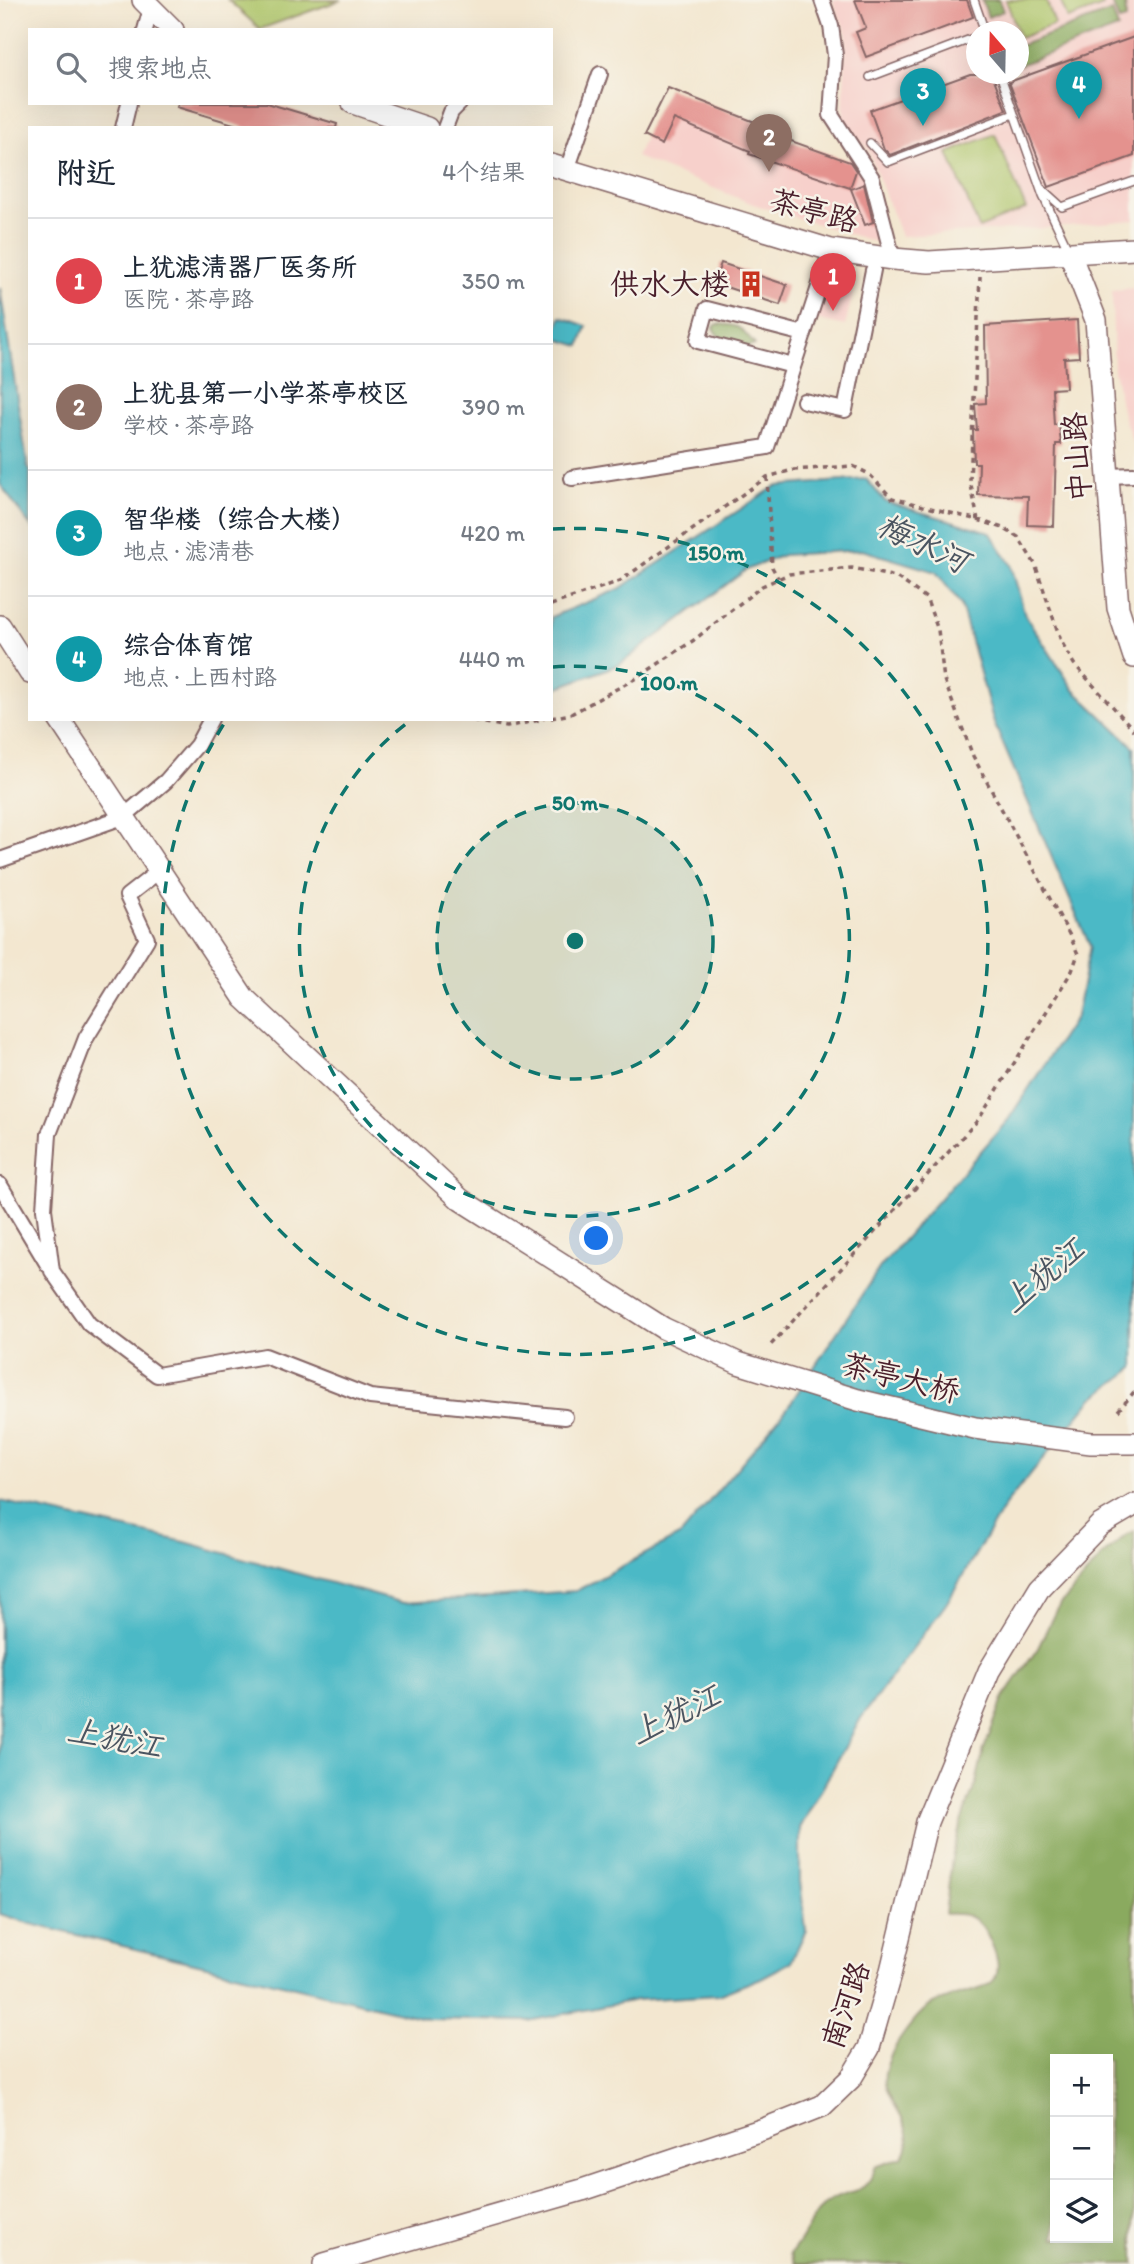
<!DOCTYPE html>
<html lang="zh">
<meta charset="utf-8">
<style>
body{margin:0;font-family:Itim,"LXGW WenKai TC",sans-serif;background:#f6f6f7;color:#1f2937}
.controls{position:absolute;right:21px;bottom:21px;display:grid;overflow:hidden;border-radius:0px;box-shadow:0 7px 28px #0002}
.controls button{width:63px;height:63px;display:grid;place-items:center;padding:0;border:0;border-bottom:2px solid #e0e1e3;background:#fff;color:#1f2937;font:35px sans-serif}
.compass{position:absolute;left:966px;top:21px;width:63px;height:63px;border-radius:50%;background:#fff;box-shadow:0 7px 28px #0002;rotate:340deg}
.you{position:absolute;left:597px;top:1239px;width:24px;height:24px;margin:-18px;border:5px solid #fff;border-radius:50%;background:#1a73e8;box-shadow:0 0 0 10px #1a73e833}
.badge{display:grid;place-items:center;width:46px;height:46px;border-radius:50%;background:#c8321e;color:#fff;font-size:23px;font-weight:700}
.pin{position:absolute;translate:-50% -58px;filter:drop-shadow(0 2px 4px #0008)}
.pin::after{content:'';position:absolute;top:37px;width:24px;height:21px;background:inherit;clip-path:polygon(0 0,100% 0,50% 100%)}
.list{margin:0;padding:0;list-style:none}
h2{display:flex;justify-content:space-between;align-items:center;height:91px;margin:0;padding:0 28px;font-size:30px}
h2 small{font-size:23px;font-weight:400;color:#747a83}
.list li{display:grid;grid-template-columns:46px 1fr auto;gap:21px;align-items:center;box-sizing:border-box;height:126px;padding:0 28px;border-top:2px solid #e0e1e3}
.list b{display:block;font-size:26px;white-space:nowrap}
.list p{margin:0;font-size:23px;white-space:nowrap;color:#747a83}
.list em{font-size:23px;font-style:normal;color:#747a83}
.icon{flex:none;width:38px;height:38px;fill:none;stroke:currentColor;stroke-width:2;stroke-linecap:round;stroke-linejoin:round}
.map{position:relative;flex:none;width:1134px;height:2264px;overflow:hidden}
.search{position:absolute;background:#fff;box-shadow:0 7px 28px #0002;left:28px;top:28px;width:525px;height:77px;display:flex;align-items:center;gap:18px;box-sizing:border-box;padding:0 24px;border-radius:0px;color:#747a83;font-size:26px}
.panel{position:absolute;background:#fff;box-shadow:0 7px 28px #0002;left:28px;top:126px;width:525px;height:595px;border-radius:0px}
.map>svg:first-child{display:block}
.built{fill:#f7d0cb;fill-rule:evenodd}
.green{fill:#aec56a;stroke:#7c724a;stroke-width:2}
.forest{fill:#8aaa5e;stroke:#6a6444;stroke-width:2;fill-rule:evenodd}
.water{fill:#4cb9c6;stroke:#4b6c78;stroke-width:2}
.building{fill:#e4928e}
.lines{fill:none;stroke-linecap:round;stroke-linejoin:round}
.lane-casing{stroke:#856565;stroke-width:10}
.street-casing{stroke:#856565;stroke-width:18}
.secondary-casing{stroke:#856565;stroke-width:24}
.path{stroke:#856565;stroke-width:3.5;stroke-dasharray:5 5;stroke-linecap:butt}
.lane{stroke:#fff;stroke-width:7}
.street{stroke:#fff;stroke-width:14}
.secondary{stroke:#fff;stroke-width:21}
.ring{fill:none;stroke:#0f766e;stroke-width:3.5;stroke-dasharray:12 9}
.labels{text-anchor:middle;stroke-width:5;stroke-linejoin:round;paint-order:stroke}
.street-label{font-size:30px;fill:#4a1f2b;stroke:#f7f3e8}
.poi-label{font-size:30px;fill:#4a1f2b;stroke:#f7f3e8;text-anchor:end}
.water-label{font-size:32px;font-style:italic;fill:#4b5561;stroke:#f7f3e8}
.centre{fill:#0f766e;stroke:#f7f3e8;stroke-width:3.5}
.ring-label{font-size:21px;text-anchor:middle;font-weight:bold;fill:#0f766e;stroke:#f7f3e8;stroke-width:5;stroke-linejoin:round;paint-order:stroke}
</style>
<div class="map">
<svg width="1134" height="2264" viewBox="0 0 1134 2264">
<rect width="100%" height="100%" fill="#f7f3e8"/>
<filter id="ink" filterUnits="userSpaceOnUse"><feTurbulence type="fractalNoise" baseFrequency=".0143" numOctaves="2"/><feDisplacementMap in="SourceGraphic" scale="14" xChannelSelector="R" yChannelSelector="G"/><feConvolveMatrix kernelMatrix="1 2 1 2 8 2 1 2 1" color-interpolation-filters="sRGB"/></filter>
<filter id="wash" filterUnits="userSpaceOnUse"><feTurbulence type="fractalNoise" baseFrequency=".00686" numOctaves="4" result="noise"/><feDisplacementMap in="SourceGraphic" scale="28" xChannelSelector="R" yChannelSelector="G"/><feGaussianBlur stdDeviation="1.57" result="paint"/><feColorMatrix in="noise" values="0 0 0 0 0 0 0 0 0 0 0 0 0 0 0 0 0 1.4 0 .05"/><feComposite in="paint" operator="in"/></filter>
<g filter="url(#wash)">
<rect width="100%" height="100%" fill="#f3e7d0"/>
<path class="built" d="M832 0H1134V220L1045 228 901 236 868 150 843 119 846 33ZM976 32H1018V74H976Z
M668 88 760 124 759 127 767 130V133L846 160 847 158 859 162 868 182 885 245 753 204 636 157Z
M823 286 853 293 845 326 815 319Z
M1134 288V446L1123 415 1114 370 1112 290Z"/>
<path class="green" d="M228 0H341L260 29Z
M1006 0H1046L1055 24 1020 38Z
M1060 0H1101L1103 6 1068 19Z
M995 134 1026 209 979 228 948 153Z"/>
<path class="forest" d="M982 0H999L1003 11 988 17Z
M1111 0H1125L1126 19 1119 21Z
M1112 11 1118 28 1019 65V46Z
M717 324C743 325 739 328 755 345 740 350 720 343 713 328Z
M1134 1531V2264H795L790 2254C804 2239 810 2218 825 2204 845 2187 867 2199 875 2167L903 2157C920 2127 892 2111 885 2084 883 2075 887 2065 890 2058 895 2043 916 2016 928 2007 965 1983 1023 2002 986 1932 977 1915 963 1913 945 1914L952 1858 962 1819 976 1783 984 1749 1004 1697 1038 1648 1056 1610 1102 1556 1125 1536ZM1108 2059V2238H1055V2059Z"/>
<path class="water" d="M0 288 28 468 30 470V526L0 484Z
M561 317 587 326 580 346 554 338Z
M866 479 886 502 990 532 1011 565 1025 615 1074 690 1134 747V1368L1092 1399 1005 1505 946 1604 861 1718 800 1828V1881L806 1930 791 1962 761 1978 718 1995 636 2000 528 2021 428 2019 31 1924 0 1914V1501L185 1542 403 1603 576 1591 681 1535 786 1410 880 1267 1008 1120 1076 1016 1090 946 994 723 961 605 936 572 862 550 783 555 746 570 620 664 551 690V617L619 589 776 486Z"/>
<g id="blocks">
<path class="building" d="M855 0H967L973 17 866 57 856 32 866 28Z
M1134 37V156L1049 187 1009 82Z
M970 74H992L1006 110 890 155 884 149 870 110Z
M668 88 760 124 758 127 767 130 766 132 850 162 856 171 850 188 749 154 750 151 674 119 662 145 644 136Z
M178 103H267L337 124 336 128H247L177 107Z
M864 184 873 222 865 225 851 189Z
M721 263 787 285 780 305 714 283Z
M1077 320 1079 357 1064 358 1066 388 1052 389 1054 425 1059 424 1061 444H1056L1054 526 1027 525 1028 496 978 495 979 463H974L973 430H977L975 404 986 403 985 326Z"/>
</g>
</g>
<g filter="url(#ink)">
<use href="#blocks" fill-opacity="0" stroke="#856565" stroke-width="2"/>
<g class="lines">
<g class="lane-casing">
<path id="lane" d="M974 0 985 32
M1000 74 1043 196 1068 249
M870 77 976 37
M870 143 888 162 1014 114
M1041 188 1062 207 1134 181"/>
</g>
<g class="street-casing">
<path id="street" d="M822 0 831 26 835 55 831 115 872 178 893 259
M145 30 151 8
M123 128 129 103
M445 128 451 112 460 103
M567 170 600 74
M793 366 698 341 707 309 804 334
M804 401 845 410 873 270
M1108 476 1134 475
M572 478 767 447 831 250
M0 860 123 817 166 781 197 745 211 719
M159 871 127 896 147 939 86 1038 49 1134 44 1209 52 1271 89 1324 157 1375 265 1356 370 1397 565 1417
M0 1185 48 1265"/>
</g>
<g class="secondary-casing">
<path id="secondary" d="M143 0 173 30
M353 103 427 128
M551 165 831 250 893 259 929 262 1134 249
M1070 254 1096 320 1118 608 1134 657
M0 626 30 673
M59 719 244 998 461 1200 663 1328 738 1363 858 1400 975 1428 1091 1443H1134
M324 2264 582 2190 764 2129 822 2106 851 2078 869 2048 890 1975 927 1822 989 1671 1040 1587 1100 1525 1134 1505"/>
</g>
<path class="path" d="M767 477 772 567 778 578
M978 520 970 480 980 277
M551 605 620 581 767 477 793 470 853 466 869 474 892 498 978 520 1003 528 1018 537 1035 564 1061 641 1074 664 1134 730
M551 718 571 714 640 676 694 640 762 586 789 574 852 568 896 577 926 598 938 630 944 680 973 756 1069 934 1078 954 1072 971 979 1119 768 1348
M465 719 507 727 544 719
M1118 1411 1134 1392"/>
<use href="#lane" class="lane"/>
<use href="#street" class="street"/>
<use href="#secondary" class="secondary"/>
</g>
</g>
<circle cx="575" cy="941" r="138" fill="#0f766e" fill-opacity=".12"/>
<g class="ring">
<circle cx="575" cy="941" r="138"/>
<path d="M553 667A275 275 0 1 1 411 720"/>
<path d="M553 529A413 413 0 1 1 225 722"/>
</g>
<defs>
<g id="building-bare" transform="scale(2.1)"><path d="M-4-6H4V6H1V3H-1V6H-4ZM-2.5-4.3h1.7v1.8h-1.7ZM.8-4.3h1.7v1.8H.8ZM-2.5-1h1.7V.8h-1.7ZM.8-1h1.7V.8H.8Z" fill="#c8321e" stroke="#f7f3e8" stroke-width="2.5" paint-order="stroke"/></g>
</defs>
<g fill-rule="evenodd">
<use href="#building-bare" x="751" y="284"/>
</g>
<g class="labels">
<g class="street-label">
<text transform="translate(814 211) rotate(15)" y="10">茶亭路</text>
<text transform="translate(1077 457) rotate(-94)" y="10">中山路</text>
<text transform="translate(901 1378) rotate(14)" y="10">茶亭大桥</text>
<text transform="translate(846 2005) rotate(-71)" y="10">南河路</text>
</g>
<g class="poi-label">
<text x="730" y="294">供水大楼</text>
</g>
<g class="water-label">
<text transform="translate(923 543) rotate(25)" y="11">梅水河</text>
<text transform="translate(1043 1275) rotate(-40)" y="11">上犹江</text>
<text transform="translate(675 1714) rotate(-26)" y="11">上犹江</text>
<text transform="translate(115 1738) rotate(11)" y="11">上犹江</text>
</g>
</g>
<circle cx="575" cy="941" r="10" class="centre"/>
<g class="ring-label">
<text x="716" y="560">150 m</text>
<text x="669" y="690">100 m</text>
<text x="575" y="810">50 m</text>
</g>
</svg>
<div class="controls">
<button>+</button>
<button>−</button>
<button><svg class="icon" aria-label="layers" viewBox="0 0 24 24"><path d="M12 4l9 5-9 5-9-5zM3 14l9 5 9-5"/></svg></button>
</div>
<svg class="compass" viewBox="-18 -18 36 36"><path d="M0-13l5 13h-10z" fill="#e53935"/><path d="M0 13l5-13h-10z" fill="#747a83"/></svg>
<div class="you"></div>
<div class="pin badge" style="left:833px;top:311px;background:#e0444e">1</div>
<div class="pin badge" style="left:769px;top:172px;background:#8d6e63">2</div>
<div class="pin badge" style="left:923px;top:126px;background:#0f9aa8">3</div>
<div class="pin badge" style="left:1079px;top:119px;background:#0f9aa8">4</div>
<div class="search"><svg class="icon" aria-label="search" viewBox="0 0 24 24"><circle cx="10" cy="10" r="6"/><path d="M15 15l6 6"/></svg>搜索地点</div>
<section class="panel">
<h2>附近<small>4个结果</small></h2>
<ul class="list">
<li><span class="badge" style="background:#e0444e">1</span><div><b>上犹滤清器厂医务所</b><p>医院 · 茶亭路</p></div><em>350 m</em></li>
<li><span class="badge" style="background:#8d6e63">2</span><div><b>上犹县第一小学茶亭校区</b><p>学校 · 茶亭路</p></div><em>390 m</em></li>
<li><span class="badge" style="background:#0f9aa8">3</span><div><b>智华楼（综合大楼）</b><p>地点 · 滤清巷</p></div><em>420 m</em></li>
<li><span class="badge" style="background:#0f9aa8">4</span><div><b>综合体育馆</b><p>地点 · 上西村路</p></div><em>440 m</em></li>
</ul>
</section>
</div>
